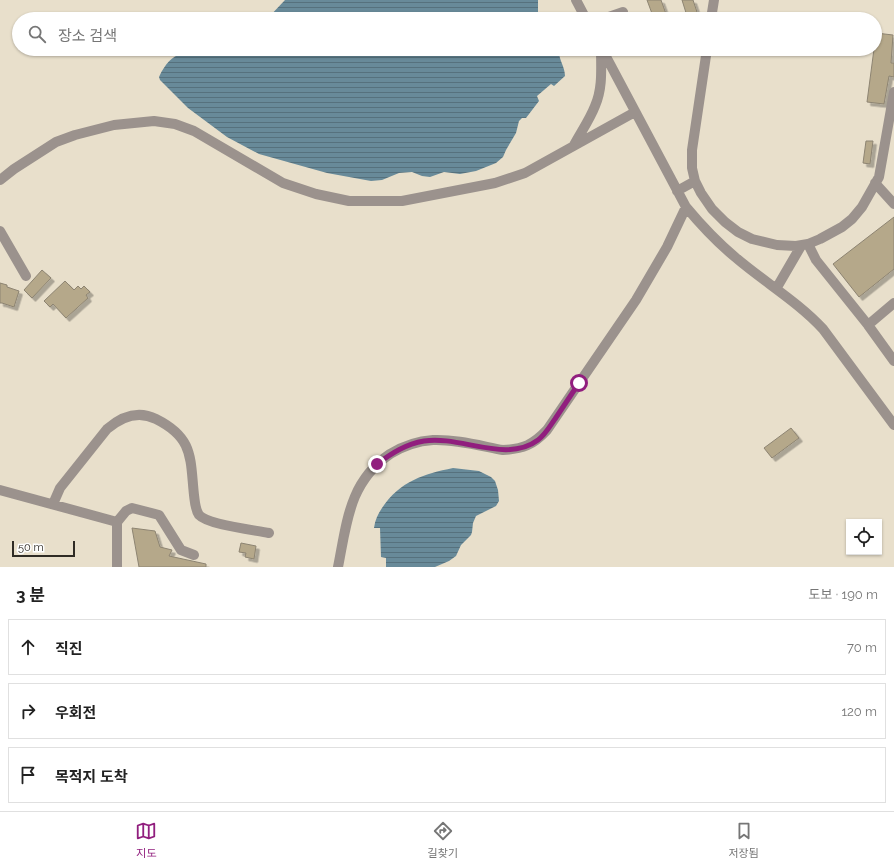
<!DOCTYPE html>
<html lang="ko">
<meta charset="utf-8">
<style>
body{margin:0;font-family:Raleway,"Noto Sans KR",sans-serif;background:#f2f2f2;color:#222}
.controls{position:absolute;right:12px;bottom:12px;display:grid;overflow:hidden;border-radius:0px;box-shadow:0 1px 3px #0004}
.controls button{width:36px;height:36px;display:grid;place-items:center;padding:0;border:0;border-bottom:1px solid #e0e0e0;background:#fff;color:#222;font:20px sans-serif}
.scale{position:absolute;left:12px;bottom:10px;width:63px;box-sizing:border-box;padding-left:4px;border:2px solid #2f2b24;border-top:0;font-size:11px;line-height:14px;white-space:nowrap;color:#2f2b24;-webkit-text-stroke:3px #fff;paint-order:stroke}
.stop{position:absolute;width:12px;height:12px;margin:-9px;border:3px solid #911e7e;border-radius:50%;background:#fff}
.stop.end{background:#911e7e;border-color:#fff;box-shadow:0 1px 4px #0008}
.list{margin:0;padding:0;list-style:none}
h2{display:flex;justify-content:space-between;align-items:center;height:52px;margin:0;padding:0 16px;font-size:17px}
h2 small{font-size:13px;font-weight:400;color:#767676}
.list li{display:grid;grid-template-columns:26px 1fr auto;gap:12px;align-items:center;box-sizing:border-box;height:56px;margin:0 8px 8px;padding:0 8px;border:1px solid #e0e0e0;border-radius:0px}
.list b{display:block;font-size:15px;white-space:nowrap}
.list em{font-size:13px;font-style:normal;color:#767676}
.icon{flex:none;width:22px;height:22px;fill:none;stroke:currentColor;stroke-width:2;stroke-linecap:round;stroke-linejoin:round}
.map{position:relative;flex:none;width:894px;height:567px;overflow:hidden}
.search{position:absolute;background:#fff;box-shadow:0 1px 3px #0004;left:12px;right:12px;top:12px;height:44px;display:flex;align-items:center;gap:10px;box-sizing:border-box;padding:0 14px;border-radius:22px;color:#767676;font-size:15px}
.sheet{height:244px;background:#fff}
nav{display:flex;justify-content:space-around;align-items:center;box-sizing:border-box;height:56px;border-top:1px solid #e0e0e0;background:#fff;font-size:11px;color:#767676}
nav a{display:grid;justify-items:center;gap:2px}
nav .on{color:#911e7e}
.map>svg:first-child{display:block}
.water{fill:url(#water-rules)}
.building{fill:#b5a88a;stroke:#8d8472;filter:url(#shadow)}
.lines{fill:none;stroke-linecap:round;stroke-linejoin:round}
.minor{stroke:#9b928d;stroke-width:10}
.route{stroke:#911e7e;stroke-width:5}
</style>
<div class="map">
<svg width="894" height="567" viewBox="0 0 894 567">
<defs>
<pattern id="water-rules" width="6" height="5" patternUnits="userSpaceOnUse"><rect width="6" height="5" fill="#688a99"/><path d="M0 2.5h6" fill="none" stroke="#56717d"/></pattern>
<filter id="shadow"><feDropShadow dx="3.5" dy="3.5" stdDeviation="0" flood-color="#0004"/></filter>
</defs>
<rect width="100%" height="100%" fill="#e8dfcb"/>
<path class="water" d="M285 0H538V19H267Z
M214 49H559C558 59 565 66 565 76L554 86 551 84 537 96 539 101 526 118H522L519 121 516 133 506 150 503 157 496 163 476 171 460 174 444 172 430 177 422 176 412 172 399 173 382 180 371 181 327 173 259 154 227 137 188 108 160 80 159 77C172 49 186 52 214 49Z
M453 468 479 471 491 477 495 481 498 490 499 501 496 506 476 516 473 523 472 532 471 535 461 545 456 556 449 561 435 567H386V558L381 557 380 528H374C375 520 378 514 382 508 400 481 424 474 453 468Z"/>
<path class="building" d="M647 0H661L666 14 654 19Z
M682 0H693L697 12 687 16Z
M876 33 893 35 891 63H894V77L889 76 884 104 867 102 874 49H875Z
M866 141H873L870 164 863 163Z
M894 217V269L859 297 833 264Z
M42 270 51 278 32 298 24 290Z
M65 281 74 290 78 286 81 289 84 286 90 292 86 295 88 298 66 318 53 304 50 307 44 301Z
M0 283 7 285V287L19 291 14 307 2 303H0Z
M791 428 799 438 772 458 764 448Z
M132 528 155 531 160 547 172 550 169 556 206 564V567H139Z
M241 543 256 546 254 559 245 557 246 553 239 552Z"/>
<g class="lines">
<path class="minor" d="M576 0 586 19
M603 19 623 12
M711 19 714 0
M602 49 686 207C701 225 717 242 735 257 764 282 797 301 823 329L894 425
M707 49 692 150V168L695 181 701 193 712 209 725 222 738 232 752 239 777 245 796 246 808 244 820 239 842 227 852 219 862 207 879 177 894 92
M574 145C581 132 590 119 595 106 603 88 601 68 601 49
M0 180 14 169 56 142 75 135 114 125 154 121 175 124 194 131 283 183 316 194 349 201H402L495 183 525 173 635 112
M875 183 894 204
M677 191 695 181
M0 231 26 276
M808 244 816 260 868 325 894 303
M776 289 801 246
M868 325 894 361
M0 490 117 522V567
M53 504 60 488 107 429C121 417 138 410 156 419 194 438 190 458 194 495 195 502 195 509 199 515 208 525 255 530 269 533
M117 522 126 511 132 508 159 515 181 550 194 555
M338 567C347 522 349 482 390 454 403 446 418 441 433 440 456 439 481 446 503 450 523 449 533 445 547 430L636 300 667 247 686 207"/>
</g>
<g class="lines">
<path class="route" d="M377 464C392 453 406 444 424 441 460 435 506 464 538 440 545 435 550 426 555 419 563 407 571 395 579 383"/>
</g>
</svg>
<div class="controls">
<button><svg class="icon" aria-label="locate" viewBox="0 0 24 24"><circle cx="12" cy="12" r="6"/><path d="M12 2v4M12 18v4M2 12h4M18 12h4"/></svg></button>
</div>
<div class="scale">50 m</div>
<div class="stop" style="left:579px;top:383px"></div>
<div class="stop end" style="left:377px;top:464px"></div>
<div class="search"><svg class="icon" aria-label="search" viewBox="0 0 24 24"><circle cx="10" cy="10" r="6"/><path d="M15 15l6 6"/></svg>장소 검색</div>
</div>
<section class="sheet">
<h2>3 분<small>도보 · 190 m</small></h2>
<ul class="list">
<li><svg class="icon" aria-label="ahead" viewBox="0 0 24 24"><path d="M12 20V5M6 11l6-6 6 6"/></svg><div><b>직진</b></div><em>70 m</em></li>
<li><svg class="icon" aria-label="right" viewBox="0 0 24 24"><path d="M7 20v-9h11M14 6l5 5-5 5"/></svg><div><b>우회전</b></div><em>120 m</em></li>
<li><svg class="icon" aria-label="arrive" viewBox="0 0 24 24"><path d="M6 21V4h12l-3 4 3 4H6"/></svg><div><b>목적지 도착</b></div></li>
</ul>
</section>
<nav>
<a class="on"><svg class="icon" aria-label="map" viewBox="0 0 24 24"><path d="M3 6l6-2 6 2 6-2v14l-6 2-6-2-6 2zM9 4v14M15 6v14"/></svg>지도</a>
<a><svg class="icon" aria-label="directions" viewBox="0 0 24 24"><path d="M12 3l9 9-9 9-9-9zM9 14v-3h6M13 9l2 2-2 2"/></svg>길찾기</a>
<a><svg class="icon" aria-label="saved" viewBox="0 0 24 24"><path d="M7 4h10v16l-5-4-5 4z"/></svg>저장됨</a>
</nav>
